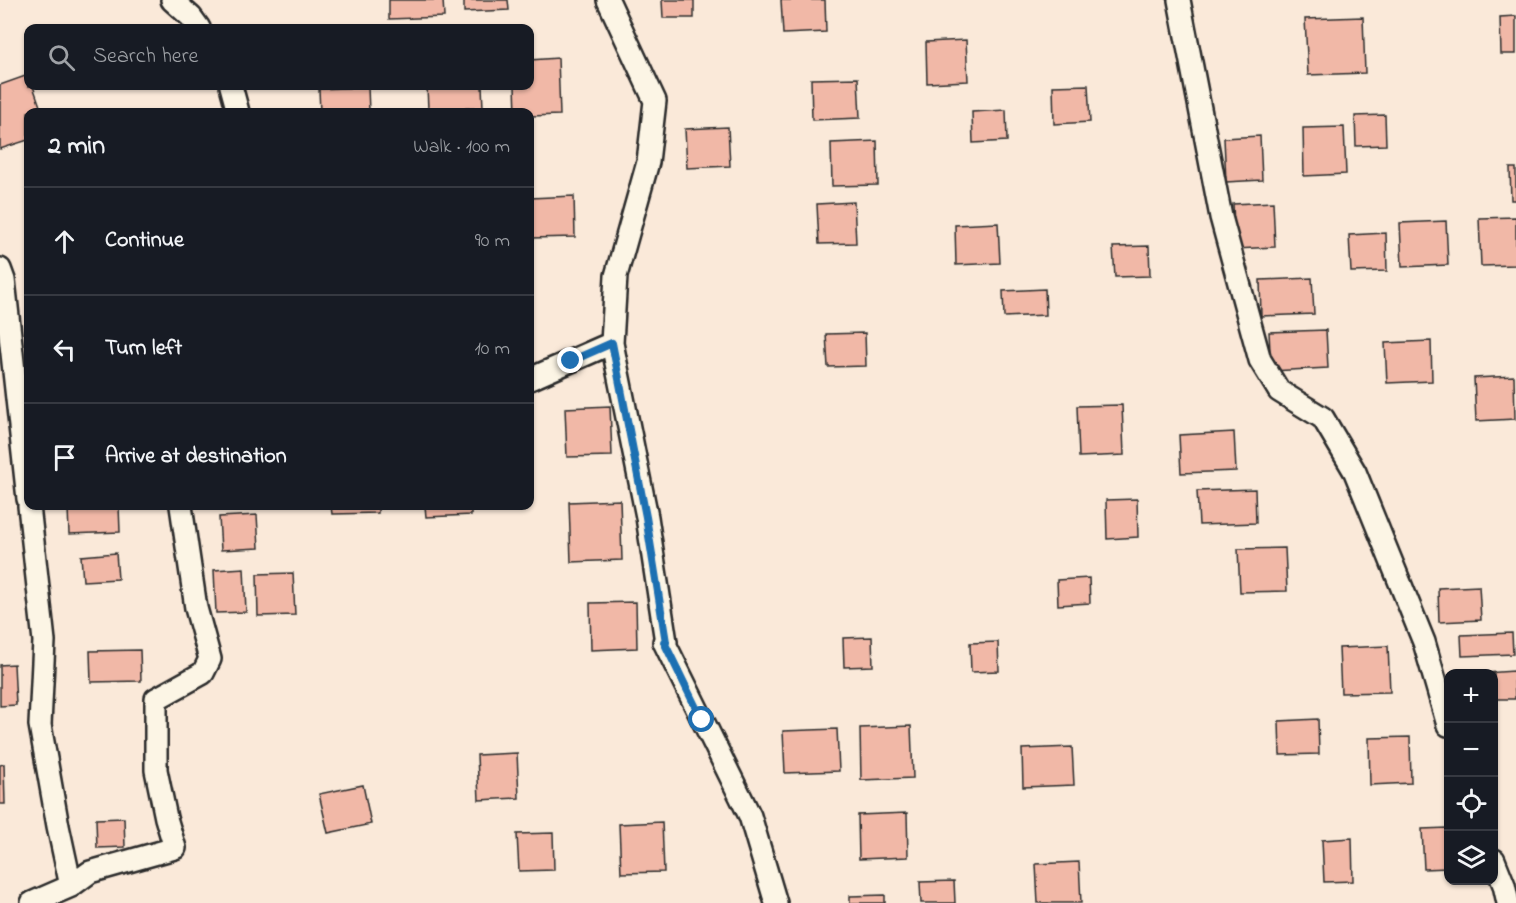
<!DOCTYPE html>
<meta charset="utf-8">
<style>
body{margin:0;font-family:"Indie Flower",sans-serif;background:#242831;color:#f1f3f6}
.controls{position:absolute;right:18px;bottom:18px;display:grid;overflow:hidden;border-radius:12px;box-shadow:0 2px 4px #0004}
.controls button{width:54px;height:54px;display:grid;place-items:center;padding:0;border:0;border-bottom:2px solid #363941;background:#171b24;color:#f1f3f6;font:30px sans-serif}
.stop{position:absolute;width:18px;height:18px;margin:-14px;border:4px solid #1f6fb2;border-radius:50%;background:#fff}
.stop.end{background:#1f6fb2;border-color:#fff;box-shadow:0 2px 6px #0008}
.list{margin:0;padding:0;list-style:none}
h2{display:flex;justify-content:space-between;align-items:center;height:78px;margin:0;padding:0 24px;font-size:26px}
h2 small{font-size:20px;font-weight:400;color:#9ea1a6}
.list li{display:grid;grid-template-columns:39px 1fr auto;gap:18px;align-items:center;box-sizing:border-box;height:108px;padding:0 24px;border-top:2px solid #363941}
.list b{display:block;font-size:22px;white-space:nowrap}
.list em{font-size:20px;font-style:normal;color:#9ea1a6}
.icon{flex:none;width:33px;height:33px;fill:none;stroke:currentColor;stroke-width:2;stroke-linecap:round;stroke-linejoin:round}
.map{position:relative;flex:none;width:1516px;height:903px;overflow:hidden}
.search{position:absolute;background:#171b24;box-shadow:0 2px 4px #0004;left:24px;top:24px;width:510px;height:66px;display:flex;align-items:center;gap:15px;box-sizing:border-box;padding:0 21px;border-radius:12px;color:#9ea1a6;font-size:22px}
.panel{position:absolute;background:#171b24;box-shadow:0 2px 4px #0004;left:24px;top:108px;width:510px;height:402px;border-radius:12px}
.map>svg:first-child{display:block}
.building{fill:#f1b8a7;stroke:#2b2b2b;stroke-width:1.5}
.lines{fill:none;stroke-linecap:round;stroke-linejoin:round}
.street-casing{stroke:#2b2b2b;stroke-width:26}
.street{stroke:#fcf5e5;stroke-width:21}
.route{stroke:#1f6fb2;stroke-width:8}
</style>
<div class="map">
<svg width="1516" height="903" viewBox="0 0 1516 903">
<rect width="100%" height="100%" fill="#fae9d9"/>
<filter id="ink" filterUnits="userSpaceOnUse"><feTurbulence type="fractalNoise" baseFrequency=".0167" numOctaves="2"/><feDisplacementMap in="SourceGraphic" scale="12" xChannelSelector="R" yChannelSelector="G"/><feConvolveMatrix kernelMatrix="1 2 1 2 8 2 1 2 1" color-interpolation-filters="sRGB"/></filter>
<g filter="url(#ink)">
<path class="building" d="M389 0H443L444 17 389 19Z
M464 0H508L509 10 464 12Z
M662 0H694V18H663Z
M781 0H825L826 32 783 34Z
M1516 16V54H1501L1500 17Z
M1363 17 1365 73 1308 75 1305 19Z
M966 40 968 81 927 83 926 42Z
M558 58 560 115 530 116V112H516L515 86H530V60Z
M28 75V86H33L42 112H28V140L0 149V85Z
M858 78 860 118 812 120 811 79Z
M1088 85 1090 122 1054 124 1053 86Z
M427 86H482L483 108 428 109Z
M368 87 369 112H320L319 89Z
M1006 110 1007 141 973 143 972 112Z
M1385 115 1386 145 1356 146 1355 116Z
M728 127 730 166 687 168 685 129Z
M1344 127 1346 174 1304 176 1303 128Z
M1260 136 1262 180 1226 182 1224 138Z
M877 141 878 185 832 186 831 143Z
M1510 168H1516V200H1511Z
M574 196 575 237 530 238V198Z
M854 202 856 243 819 244 817 204Z
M1273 202 1275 247 1235 249 1233 204Z
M1516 217V265L1481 266 1479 218Z
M1446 221 1448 265 1402 267 1400 223Z
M998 223 1000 263 956 265 955 225Z
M1386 233 1387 271 1351 272 1349 235Z
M1149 246 1150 276 1115 277 1113 247Z
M1312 278 1314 314 1261 316 1260 280Z
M1045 289 1046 315 1004 317 1003 291Z
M1326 330 1328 368 1271 371 1269 332Z
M865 333 866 366 828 367 826 334Z
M1431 341 1432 381 1387 383 1385 343Z
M1514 376 1515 419 1476 421 1474 378Z
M1122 405 1124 455 1079 457 1077 406Z
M610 406 612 456 567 457 565 408Z
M1234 432 1236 471 1181 473 1179 435Z
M1255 489 1256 523 1199 525 1197 491Z
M1137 499 1138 537 1107 539 1106 500Z
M620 500 622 560 571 562 569 502Z
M119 506 120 532 69 534 68 508Z
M331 506H378V513L332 514Z
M425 506H471V515L426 517Z
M257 515 259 548 221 550 219 517Z
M1285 548 1287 591 1240 592 1238 549Z
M116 553 118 579 83 581 81 556Z
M244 568 246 612 216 613 214 570Z
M293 573 295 615 258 616 257 574Z
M1089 578 1090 603 1058 605 1057 580Z
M1479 586 1481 620 1439 622 1438 588Z
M636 602 637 648 591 650 590 603Z
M1512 633 1513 654 1462 656 1461 635Z
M872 637 873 666 844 667 843 638Z
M998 642 999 671 971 672 970 643Z
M1388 646 1390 692 1341 693 1339 648Z
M140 650 141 681 91 682 90 651Z
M14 664 16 705 0 706V665Z
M1514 671 1515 699H1494V674H1470Z
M1318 719 1319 754 1280 755 1279 721Z
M911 726 913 778 861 780 860 728Z
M837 729 839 771 785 773 783 731Z
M1410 737 1411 783 1370 785 1369 738Z
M1072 747 1074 785 1023 787 1022 749Z
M517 753 519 798 479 800 477 755Z
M4 764 5 804H0V765Z
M363 785 371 824 328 833 319 794Z
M907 813 908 857 859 859 858 815Z
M124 818 125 847 97 848 96 819Z
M662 822 664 872 621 873 619 824Z
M1448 828V868L1424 869 1422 829Z
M553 833 554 870 519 871 517 834Z
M1352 838 1353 881 1324 882 1322 840Z
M1079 862 1081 903H1038L1036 864Z
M954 881 955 903H921L920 882Z
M885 895V903H850V896Z"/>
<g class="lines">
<g class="street-casing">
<path id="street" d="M172 0 191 17 199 28
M608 0 655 101 648 162 616 276 612 343 647 517 666 642H664L750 816 776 903
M1179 0 1221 217 1260 360 1279 391 1323 418 1355 472 1424 642 1448 725
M231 86 238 112
M0 269 4 280 28 499
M530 379 612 343
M29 506 44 641 40 725 58 826 71 886
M1494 860 1504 885 1508 903
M32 903 71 886 90 872 175 848 166 818 156 770V699L203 673 210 659 196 608 181 506"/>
</g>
<use href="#street" class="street"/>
</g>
</g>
<g class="lines" filter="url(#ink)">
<path class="route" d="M571 361 612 343 646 517 666 642H664L702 720"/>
</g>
</svg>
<div class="controls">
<button>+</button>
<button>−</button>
<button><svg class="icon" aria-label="locate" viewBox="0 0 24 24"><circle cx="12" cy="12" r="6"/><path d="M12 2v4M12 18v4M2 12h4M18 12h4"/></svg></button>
<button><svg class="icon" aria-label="layers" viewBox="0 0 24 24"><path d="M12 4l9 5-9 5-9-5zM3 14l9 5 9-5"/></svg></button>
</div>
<div class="stop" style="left:702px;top:720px"></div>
<div class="stop end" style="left:571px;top:361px"></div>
<div class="search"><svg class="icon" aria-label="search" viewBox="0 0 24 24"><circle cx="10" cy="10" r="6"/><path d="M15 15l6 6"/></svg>Search here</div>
<section class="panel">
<h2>2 min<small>Walk · 100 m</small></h2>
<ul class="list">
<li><svg class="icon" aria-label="ahead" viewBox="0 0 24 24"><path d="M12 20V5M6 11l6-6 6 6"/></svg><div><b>Continue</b></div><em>90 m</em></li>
<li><svg class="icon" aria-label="left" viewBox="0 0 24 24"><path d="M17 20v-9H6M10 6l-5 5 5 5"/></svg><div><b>Turn left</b></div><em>10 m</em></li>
<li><svg class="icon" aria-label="arrive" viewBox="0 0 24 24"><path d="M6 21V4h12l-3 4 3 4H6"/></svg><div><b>Arrive at destination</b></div></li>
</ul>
</section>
</div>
